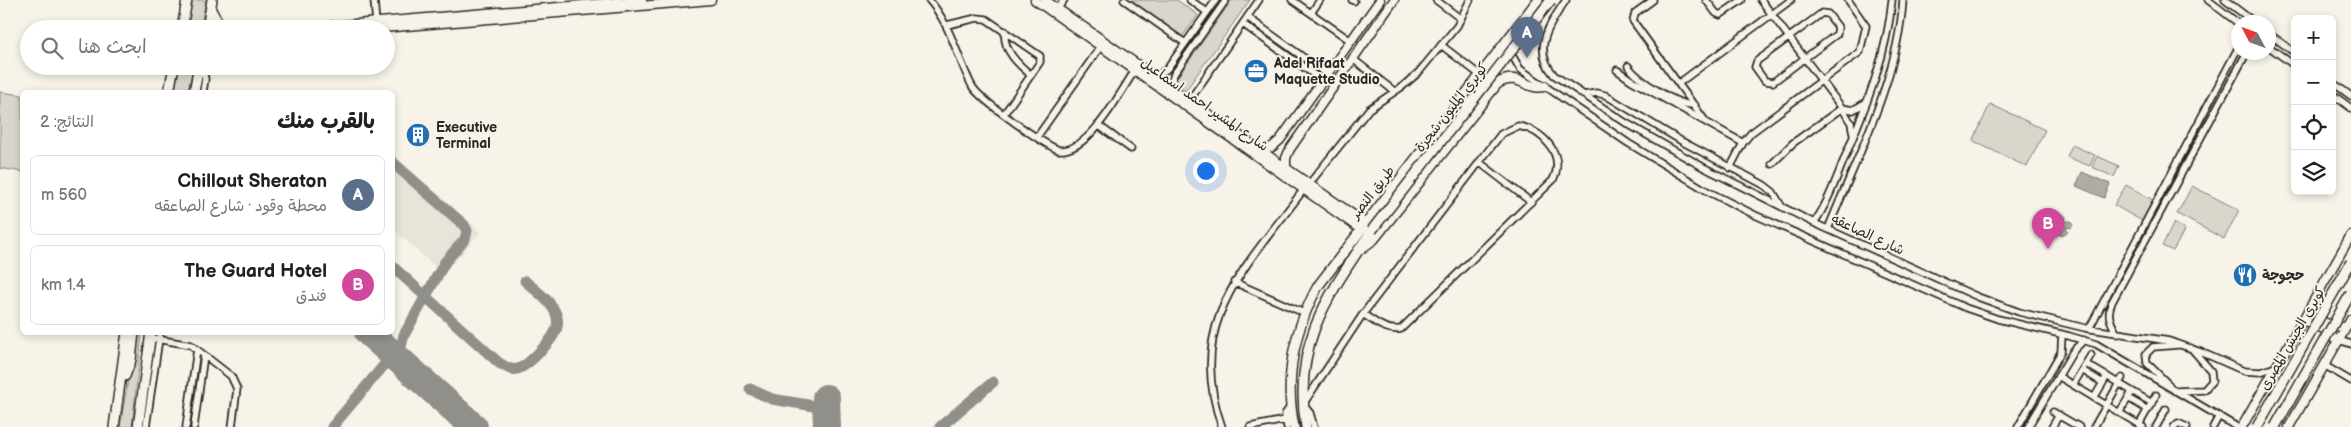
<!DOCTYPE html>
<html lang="ar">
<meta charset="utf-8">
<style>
body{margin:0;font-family:"Balsamiq Sans","Playpen Sans Arabic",sans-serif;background:#f2f2f2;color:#202124;direction:rtl}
.controls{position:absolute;right:15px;top:15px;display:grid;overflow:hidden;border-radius:8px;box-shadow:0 2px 8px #0003}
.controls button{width:45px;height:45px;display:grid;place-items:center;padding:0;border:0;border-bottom:1px solid #e0e0e0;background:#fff;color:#202124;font:25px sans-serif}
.compass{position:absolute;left:2231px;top:15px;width:45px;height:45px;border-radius:50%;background:#fff;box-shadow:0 2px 8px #0003;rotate:311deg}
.you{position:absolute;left:1205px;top:170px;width:18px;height:18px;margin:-12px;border:4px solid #fff;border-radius:50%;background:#1a73e8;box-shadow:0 0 0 8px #1a73e833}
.badge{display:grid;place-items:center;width:32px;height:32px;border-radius:50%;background:#d93025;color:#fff;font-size:16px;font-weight:700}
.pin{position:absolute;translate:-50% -41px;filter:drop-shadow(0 1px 2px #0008)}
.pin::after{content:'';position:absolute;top:26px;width:18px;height:15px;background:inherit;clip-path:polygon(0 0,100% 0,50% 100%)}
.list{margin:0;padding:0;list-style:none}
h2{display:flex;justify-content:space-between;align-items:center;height:65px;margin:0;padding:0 20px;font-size:21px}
h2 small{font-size:16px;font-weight:400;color:#757577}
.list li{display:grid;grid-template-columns:32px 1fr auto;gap:15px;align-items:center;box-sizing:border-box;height:80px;margin:0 10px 10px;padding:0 10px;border:1px solid #e0e0e0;border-radius:8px}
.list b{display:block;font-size:19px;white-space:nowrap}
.list p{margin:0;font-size:16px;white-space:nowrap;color:#757577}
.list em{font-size:16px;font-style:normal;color:#757577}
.icon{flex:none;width:28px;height:28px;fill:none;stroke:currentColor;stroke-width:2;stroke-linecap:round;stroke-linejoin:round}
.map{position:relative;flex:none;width:2351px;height:427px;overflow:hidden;direction:ltr}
.search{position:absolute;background:#fff;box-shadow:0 2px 8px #0003;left:20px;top:20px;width:375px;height:55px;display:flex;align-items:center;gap:12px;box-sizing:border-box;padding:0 18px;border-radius:28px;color:#757577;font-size:19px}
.panel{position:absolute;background:#fff;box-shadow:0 2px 8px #0003;left:20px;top:90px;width:375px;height:245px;border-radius:8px;direction:rtl}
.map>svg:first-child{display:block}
.built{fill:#e8e4da}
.green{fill:#dad6cc;stroke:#82807c}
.water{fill:#afaca4;stroke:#7a7874}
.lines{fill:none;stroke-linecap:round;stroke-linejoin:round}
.taxiway{stroke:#918f8a;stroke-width:11}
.runway{stroke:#918f8a;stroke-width:28}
.minor-casing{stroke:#2b2b2b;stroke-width:9}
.major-casing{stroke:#2b2b2b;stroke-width:11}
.highway-casing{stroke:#2b2b2b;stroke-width:12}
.minor{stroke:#f7f3e8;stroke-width:5.5}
.major{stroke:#f7f3e8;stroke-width:8}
.highway{stroke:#f7f3e8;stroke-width:9}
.highway-bridge-casing{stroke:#2b2b2b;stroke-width:12;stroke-linecap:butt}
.highway-bridge{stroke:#f7f3e8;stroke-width:9}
.labels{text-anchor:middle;stroke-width:4;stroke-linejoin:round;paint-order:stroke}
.poi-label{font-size:14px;font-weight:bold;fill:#2b2b2b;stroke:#f7f3e8;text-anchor:start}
.street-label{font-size:14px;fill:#2b2b2b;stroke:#f7f3e8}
</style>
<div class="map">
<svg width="2351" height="427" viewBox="0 0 2351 427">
<rect width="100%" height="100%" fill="#f7f3e8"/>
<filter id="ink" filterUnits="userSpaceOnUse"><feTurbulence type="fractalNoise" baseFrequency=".02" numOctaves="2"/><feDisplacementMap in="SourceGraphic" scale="10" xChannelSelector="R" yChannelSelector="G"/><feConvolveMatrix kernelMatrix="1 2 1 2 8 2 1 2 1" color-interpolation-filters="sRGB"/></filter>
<g filter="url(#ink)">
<path class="built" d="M393 154 481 232 443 274 393 229Z"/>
<path class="green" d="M190 0H206L200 29H184Z
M1129 0H1177L1198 15 1182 37Z
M1232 0H1250L1186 90 1174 82Z
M177 66H193L188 92H172Z
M0 92 22 95V172L0 168Z
M1990 104 2045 130 2027 167 1973 141Z
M2072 145 2095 155 2090 166 2067 157Z
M2097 156 2119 166 2114 177 2092 167Z
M2126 185 2153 200 2142 221 2114 205Z
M2192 186 2239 210 2224 239 2177 214Z
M2174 223 2185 229 2173 251 2162 246Z
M136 333H142L132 427H120Z"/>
<path class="water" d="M2082 172 2110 184 2104 198 2076 186Z
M2062 214 2066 217 2065 221H2071L2073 224 2071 228 2066 227 2068 232 2062 235 2058 234 2057 226H2049L2046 222 2048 216 2051 215 2058 219Z"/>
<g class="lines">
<path class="taxiway" d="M392 266 499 363C505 366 511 371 517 369 526 368 550 342 554 334 558 328 559 319 555 312 550 300 535 290 525 281
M750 389 772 399 826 408
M332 427 385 364 394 361 402 363 400 351 404 335 445 262 465 239 467 231 464 225 392 162
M940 427 993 382"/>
<path class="runway" d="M368 332 474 427
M826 398 827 427"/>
<g class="minor-casing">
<path id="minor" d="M374 0 376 23
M929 0C951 25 957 57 972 86 980 100 1043 144 1059 150 1089 153 1120 93 1135 70
M1124 0 1185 43
M1190 0 1207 12
M1292 0 1351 41
M1352 0 1354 1
M1436 0 1461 19
M1566 0C1550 24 1531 48 1554 75L1626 123 1703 167 1814 223 1978 297 2019 312 2085 328 2169 341 2201 352 2244 371 2260 372 2276 367
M1653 0 1635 13 1633 21 1706 122
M1706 0 1716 13 1720 15 1742 0
M1761 0 1842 108 1851 123 1853 133
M2208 0 2238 23
M2225 0 2254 22
M1058 8 1064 0
M1311 13 1320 0
M1822 13 1828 14 1838 27 1837 34 1773 82 1765 81 1755 67 1757 61Z
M1247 17 1328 75
M1243 24 1323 81
M947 25 977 18 986 19 1040 56V62L1004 114
M1005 31C1002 50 1019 65 1031 75
M2268 33 2295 53
M1513 36 1512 55 1520 69 1628 143 1709 192 1755 215 1966 308 1998 319 2069 336 2096 344 2237 427
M1441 45 1480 75
M2268 46 2295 66
M1353 59 1394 91
M202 66 205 79 203 92
M1628 66C1638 80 1677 106 1695 105
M1617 70 1631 80 1743 143
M1156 77 1167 69 1216 0
M2332 82 2351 96
M1679 83 1791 0
M1170 87 1174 74 1226 0
M2332 94 2351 108
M1583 95 1597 93 1605 95 1683 142 1764 185 1773 192 1782 207
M1189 101 1259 0
M1842 108 1853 110 1867 102
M1098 125 1131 149
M1518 126C1542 130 1566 154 1553 180L1401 329C1387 332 1375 322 1363 314L1501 134Z
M1037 137 1101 46
M1479 162 1531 202
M1772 164 1793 143 1842 108
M1730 168 1743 143 1751 133 1860 52 1866 26 1848 0
M1309 184 1369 109 1403 86 1419 72 1457 26 1470 0
M1814 223C1828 203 1836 179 1845 157 1866 106 1887 56 1892 0
M1828 229C1857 157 1898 79 1903 0
M1234 282 1304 313
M2089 329 2238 48
M2117 334C2111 323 2106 315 2112 302L2247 52
M151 338 191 345 231 376 237 389 232 427
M2339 340 2351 344
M2086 364 2152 403
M2324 365 2351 381
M2082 370 2103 383
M2058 376 2143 427
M2073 385 2091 355
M2169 385 2147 363 2146 354 2153 347 2178 345
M2175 391 2204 390 2212 381 2211 371 2191 348
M2094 398 2107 376
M2128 398 2148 410
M1304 403 1363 314
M1305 407 1310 413 1314 427
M2053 412 2079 427
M2119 413 2132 392
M2139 425 2156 395
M146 427 160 332
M186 427 197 349
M194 427 204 355
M1222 427C1184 321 1246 268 1304 189
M1250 427 1285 420
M1287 427 1285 414 1292 404
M2018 427 2061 352 2062 334
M2028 427 2074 350 2084 340
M2052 427 2059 415
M2094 427 2122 378
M2156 427 2166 409
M2174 427 2178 423 2187 427
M2213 427 2219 416"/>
</g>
<g class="major-casing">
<path id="major" d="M1035 0 1360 229
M1045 0 1365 223
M211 9 218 21 229 29
M295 29 642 0
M371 29 711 0
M1260 150 1272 147 1280 140 1380 0
M1286 168V158L1290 149 1394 0
M2310 307C2318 322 2330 327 2346 327
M2303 320 2322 328 2338 342
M2242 427 2351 235
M2289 427 2351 319"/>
</g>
<g class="highway-casing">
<path id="highway" d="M182 29 187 0
M207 29 212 0
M169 92 174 66
M194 92 199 66
M1359 250 1374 239 1497 84C1518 70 1528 92 1545 86
M125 376 131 360 134 332
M114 427 127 332
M138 427 151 332
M1294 427C1284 377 1294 330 1318 286L1538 0
M1306 427C1292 343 1328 296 1372 230"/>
</g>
<use href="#minor" class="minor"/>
<use href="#major" class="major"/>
<use href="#highway" class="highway"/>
<g class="highway-bridge-casing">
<path id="highway-bridge" d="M1372 230 1551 0
M2257 427 2351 262
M2275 427 2351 293"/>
</g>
<use href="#highway-bridge" class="highway-bridge"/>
</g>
</g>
<defs>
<g id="office-disc" transform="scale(1.25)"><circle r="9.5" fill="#1f6fb2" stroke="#f7f3e8"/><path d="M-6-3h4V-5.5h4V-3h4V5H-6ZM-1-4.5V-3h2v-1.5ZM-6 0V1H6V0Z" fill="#fff"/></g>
<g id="building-disc" transform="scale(1.25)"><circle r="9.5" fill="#1f6fb2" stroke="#f7f3e8"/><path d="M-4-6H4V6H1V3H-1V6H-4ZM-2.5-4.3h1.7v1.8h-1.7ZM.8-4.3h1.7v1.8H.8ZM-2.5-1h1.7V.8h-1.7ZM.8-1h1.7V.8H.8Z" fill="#fff"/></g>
<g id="restaurant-disc" transform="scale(1.25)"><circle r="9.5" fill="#1f6fb2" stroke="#f7f3e8"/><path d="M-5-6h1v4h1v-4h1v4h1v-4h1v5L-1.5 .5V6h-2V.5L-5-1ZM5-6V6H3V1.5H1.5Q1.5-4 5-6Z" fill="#fff"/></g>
</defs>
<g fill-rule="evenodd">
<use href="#office-disc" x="1256" y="71"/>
<use href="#building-disc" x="418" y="135"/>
<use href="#restaurant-disc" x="2245" y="275"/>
</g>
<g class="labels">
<g class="poi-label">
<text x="1274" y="68">Adel Rifaat<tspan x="1274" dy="16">Maquette Studio</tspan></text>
<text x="436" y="132">Executive<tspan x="436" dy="16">Terminal</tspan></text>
<text x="2262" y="280">حجوجة</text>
</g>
<g class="street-label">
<text transform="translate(1205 104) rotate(35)" y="5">شارع المشير احمد اسماعيل</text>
<text transform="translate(1451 107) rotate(-52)" y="5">كوبري المليون شجرة</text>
<text transform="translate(1372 192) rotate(-52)" y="5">طريق النصر</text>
<text transform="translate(1868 234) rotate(25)" y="5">شارع الصاعقه</text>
<text transform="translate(2292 338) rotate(-60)" y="5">كوبرى الجيش المصرى</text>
</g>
</g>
</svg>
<div class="controls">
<button>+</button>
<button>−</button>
<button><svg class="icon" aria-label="locate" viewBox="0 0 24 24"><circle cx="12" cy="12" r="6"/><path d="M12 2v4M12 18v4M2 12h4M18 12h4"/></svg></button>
<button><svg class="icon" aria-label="layers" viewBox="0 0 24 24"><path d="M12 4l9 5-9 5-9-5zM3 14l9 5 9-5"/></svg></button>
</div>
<svg class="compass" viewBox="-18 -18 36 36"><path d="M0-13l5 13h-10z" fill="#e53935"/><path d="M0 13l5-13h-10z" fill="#757577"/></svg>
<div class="you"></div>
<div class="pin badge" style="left:1527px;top:58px;background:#5c6f8a">A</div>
<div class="pin badge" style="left:2048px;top:249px;background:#d1479c">B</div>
<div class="search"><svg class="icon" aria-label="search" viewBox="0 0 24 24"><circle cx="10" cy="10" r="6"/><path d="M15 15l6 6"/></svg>ابحث هنا</div>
<section class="panel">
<h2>بالقرب منك<small>النتائج: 2</small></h2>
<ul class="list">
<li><span class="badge" style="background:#5c6f8a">A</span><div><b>Chillout Sheraton</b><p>محطة وقود · شارع الصاعقه</p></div><em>560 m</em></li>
<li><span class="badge" style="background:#d1479c">B</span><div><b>The Guard Hotel</b><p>فندق</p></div><em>1.4 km</em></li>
</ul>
</section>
</div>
